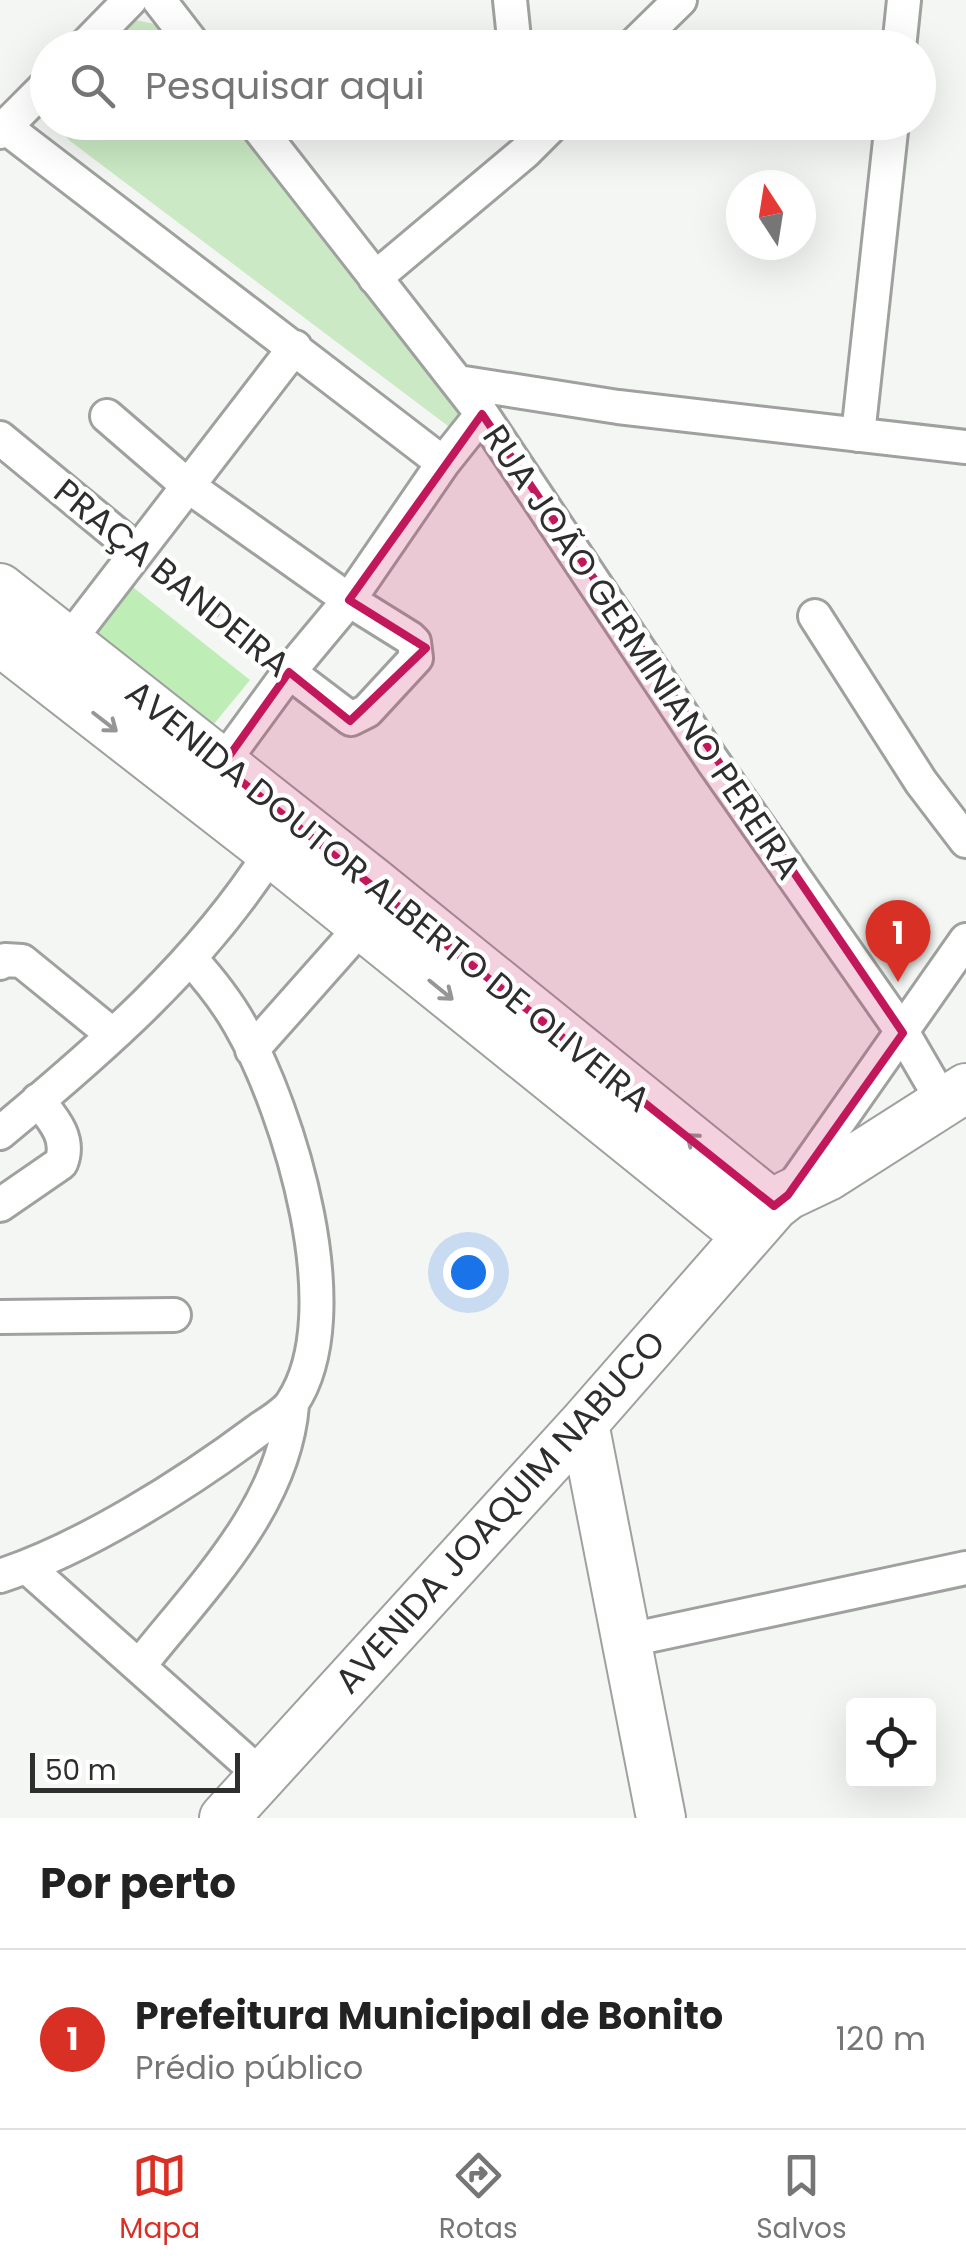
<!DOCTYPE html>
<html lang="pt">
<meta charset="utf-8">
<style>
body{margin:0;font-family:Poppins,sans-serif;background:#f6f6f6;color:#222}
.controls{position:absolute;right:30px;bottom:30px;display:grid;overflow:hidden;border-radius:10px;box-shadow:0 10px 40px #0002}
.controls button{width:90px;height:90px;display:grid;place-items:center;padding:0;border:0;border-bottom:2px solid #e0e0e0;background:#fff;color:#222;font:50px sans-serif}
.compass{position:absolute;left:726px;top:170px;width:90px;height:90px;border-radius:50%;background:#fff;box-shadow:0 10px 40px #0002;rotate:348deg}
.scale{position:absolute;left:30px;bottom:25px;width:210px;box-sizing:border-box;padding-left:10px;border:5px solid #2d2e2d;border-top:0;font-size:28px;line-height:35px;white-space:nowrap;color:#2d2e2d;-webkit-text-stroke:8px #fff;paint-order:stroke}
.you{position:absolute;left:468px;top:1272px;width:35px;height:35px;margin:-25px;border:8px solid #fff;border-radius:50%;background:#1a73e8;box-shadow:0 0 0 15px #1a73e833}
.badge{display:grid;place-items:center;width:65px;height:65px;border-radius:50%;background:#d93025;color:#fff;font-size:32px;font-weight:700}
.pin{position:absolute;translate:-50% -82px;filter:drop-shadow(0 2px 5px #0008)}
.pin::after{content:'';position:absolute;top:52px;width:35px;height:30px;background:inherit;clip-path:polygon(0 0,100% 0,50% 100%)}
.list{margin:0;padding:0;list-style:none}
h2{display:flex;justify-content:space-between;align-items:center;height:130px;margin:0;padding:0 40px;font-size:42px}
h2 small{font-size:32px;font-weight:400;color:#767676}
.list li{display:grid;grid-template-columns:65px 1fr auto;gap:30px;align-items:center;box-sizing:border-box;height:180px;padding:0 40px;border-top:2px solid #e0e0e0}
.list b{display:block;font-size:38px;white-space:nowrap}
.list p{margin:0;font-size:32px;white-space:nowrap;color:#767676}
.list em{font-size:32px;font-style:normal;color:#767676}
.icon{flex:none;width:55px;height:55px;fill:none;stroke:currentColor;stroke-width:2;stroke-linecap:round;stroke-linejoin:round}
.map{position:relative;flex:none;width:966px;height:1818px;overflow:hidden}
.search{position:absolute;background:#fff;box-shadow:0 10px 40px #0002;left:30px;right:30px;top:30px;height:110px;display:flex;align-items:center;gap:25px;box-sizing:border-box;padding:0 35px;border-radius:55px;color:#767676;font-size:38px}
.sheet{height:310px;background:#fff}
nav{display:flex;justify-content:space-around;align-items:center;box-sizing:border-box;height:140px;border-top:2px solid #e0e0e0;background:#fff;font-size:28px;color:#767676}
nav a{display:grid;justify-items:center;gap:5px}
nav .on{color:#d93025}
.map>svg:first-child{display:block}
.green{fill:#cae9c4}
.building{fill:#bfedb6}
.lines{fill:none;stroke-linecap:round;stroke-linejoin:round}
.street-casing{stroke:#9fa19f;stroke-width:38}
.secondary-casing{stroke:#9fa19f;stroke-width:52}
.path{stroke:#8d8f8d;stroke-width:5;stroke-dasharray:8 5;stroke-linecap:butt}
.street{stroke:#fff;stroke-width:32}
.secondary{stroke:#fff;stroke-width:48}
.oneway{stroke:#969696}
.marked{fill:#c2185b;fill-opacity:0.2;stroke:#c2185b;stroke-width:8;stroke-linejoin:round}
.labels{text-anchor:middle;stroke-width:9;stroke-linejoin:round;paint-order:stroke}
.street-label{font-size:35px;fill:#2d2e2d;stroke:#fff}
</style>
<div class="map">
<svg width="966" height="1818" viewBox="0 0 966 1818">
<rect width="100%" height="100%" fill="#f4f6f3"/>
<path class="green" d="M135 20 155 24 174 47H110Z
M53 123H235L467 409 465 426H448L70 141Z"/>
<path class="building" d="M129 584 250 680 204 736 84 640Z"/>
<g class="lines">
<g class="street-casing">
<path id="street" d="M159 0 196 48
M510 0 515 48
M83 48 130 0
M631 48 680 0
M899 48 904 0
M254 122 482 414 712 760 903 1033 943 1102
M5 127 443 463
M0 132 48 84
M375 278 525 152 555 122
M458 382 618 407 966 447
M107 416 188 486 349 600 410 638 414 642 416 658 367 711 351 719 289 672
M858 435 892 122
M0 438 136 550
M815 616 921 782 966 841
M57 656 295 347
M210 780 289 672 349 600 443 463 482 414
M0 963 5 960 22 961 113 1035
M252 1050 362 926
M0 1133C100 1050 201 963 271 852
M790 1191 966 940
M0 1205 61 1163C71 1138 53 1119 38 1100
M0 1317 174 1315
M27 1567 261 1775
M0 1576C85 1548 186 1484 257 1431 268 1423 285 1414 292 1403 352 1314 289 1110 240 1025 226 1000 209 979 190 958
M629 1640 966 1568
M140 1665C200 1589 284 1507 292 1405"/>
</g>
<g class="secondary-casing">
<path id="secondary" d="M0 588 372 881 774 1206
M0 641 271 852 747 1236
M584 1423 661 1818
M224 1818 584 1423 774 1206 788 1195 828 1176 966 1088"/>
</g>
<path class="path" d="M162 570 267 654"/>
<use href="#street" class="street"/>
<use href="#secondary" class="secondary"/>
</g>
<defs><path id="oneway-shaft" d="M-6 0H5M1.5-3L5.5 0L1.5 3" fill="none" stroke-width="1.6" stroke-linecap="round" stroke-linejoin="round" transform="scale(2.5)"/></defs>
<g class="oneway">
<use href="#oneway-shaft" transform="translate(105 722) rotate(38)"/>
<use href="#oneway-shaft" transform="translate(441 990) rotate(39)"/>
<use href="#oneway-shaft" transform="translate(698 1144) rotate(-141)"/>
</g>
<path class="marked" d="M482 414 903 1033 788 1195 774 1206 222 766 289 672 350 721 426 648 349 600Z"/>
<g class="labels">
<g class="street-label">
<text transform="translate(172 578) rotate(39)" y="12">PRAÇA BANDEIRA</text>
<text transform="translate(642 652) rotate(56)" y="12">RUA JOÃO GERMINIANO PEREIRA</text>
<text transform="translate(388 896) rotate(39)" y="12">AVENIDA DOUTOR ALBERTO DE OLIVEIRA</text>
<text transform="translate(500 1512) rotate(-48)" y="12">AVENIDA JOAQUIM NABUCO</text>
</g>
</g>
</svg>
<div class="controls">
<button><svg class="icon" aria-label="locate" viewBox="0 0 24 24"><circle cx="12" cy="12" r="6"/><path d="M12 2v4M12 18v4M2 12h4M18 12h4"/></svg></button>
</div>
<svg class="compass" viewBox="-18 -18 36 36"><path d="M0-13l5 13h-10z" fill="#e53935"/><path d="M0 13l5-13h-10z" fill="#767676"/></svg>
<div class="scale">50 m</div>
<div class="you"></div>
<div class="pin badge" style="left:898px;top:982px">1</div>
<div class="search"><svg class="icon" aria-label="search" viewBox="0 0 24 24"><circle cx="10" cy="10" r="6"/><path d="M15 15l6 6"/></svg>Pesquisar aqui</div>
</div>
<section class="sheet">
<h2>Por perto<small></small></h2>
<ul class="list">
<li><span class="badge">1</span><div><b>Prefeitura Municipal de Bonito</b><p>Prédio público</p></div><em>120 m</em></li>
</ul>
</section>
<nav>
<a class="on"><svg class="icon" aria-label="map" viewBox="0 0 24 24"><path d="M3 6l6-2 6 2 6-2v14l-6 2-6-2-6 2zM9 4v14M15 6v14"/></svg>Mapa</a>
<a><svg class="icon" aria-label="directions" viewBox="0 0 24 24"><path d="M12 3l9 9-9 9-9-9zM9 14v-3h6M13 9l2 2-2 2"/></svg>Rotas</a>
<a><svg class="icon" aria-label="saved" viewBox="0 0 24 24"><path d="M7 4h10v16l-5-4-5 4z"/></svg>Salvos</a>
</nav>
